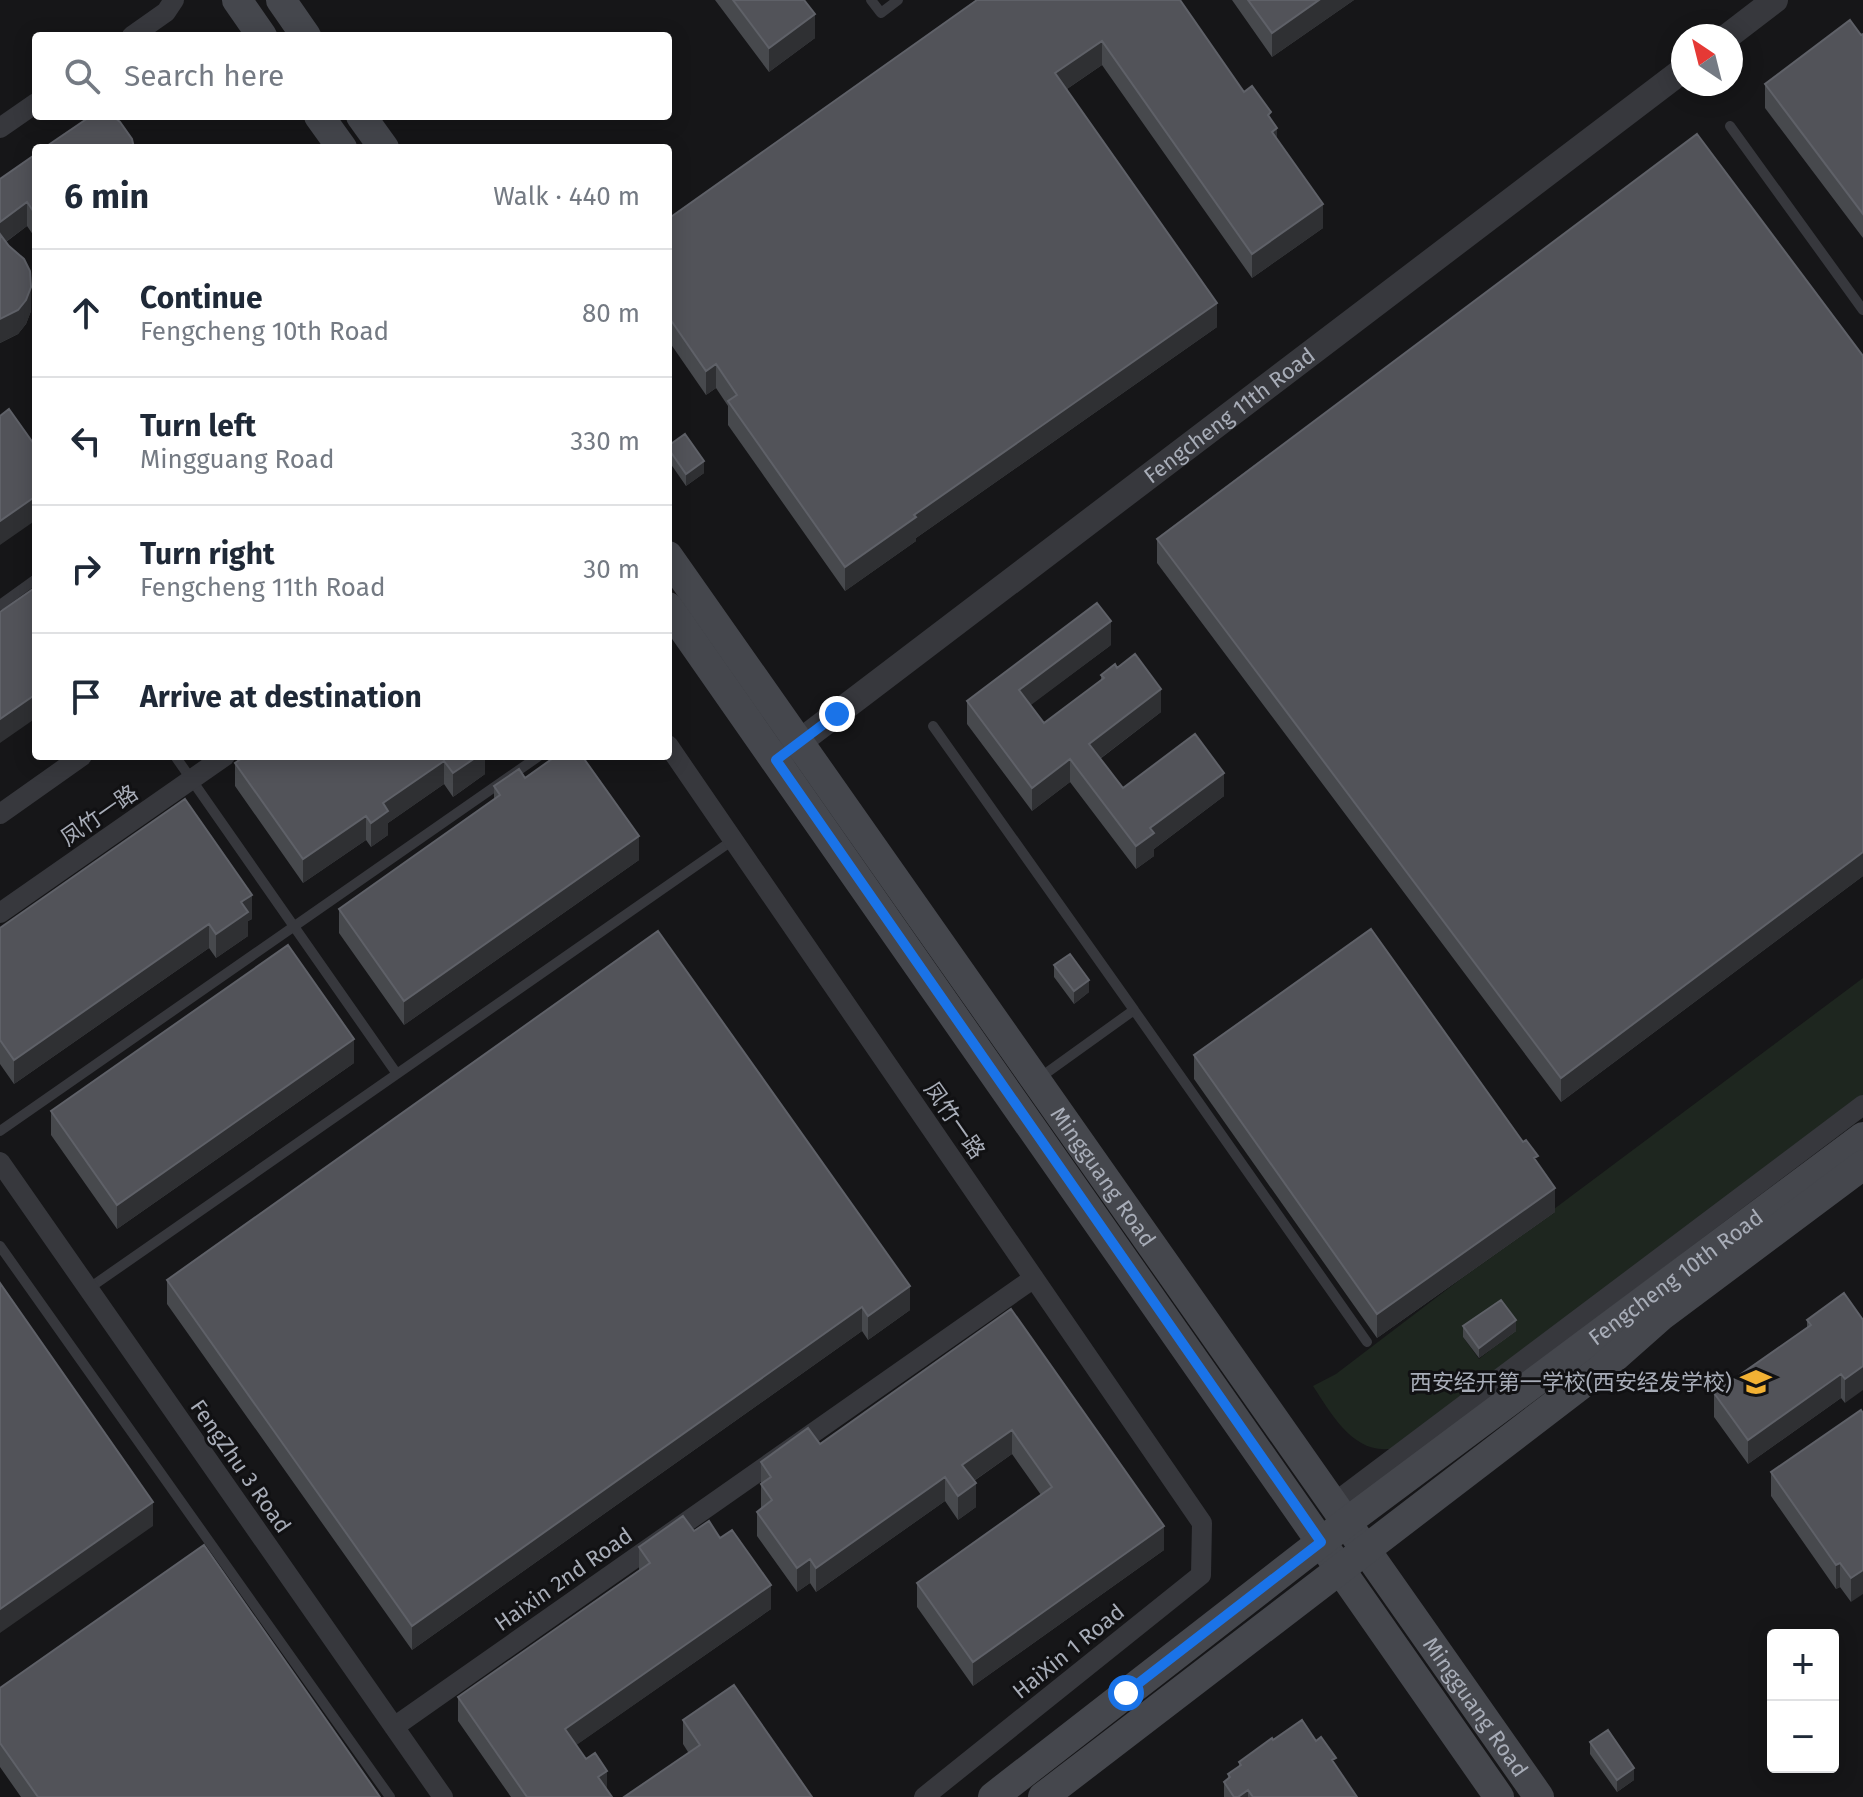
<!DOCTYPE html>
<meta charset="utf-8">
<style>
body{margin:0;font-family:"Fira Sans","Noto Sans SC",sans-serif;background:#f2f2f3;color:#1f2937}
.controls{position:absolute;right:24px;bottom:24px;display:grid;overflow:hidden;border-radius:8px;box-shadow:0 4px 20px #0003}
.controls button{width:72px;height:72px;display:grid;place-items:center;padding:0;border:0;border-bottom:2px solid #e0e1e3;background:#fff;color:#1f2937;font:40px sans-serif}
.compass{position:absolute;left:1671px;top:24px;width:72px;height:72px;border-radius:50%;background:#fff;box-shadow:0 4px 20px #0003;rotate:325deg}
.stop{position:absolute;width:24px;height:24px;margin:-18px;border:6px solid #1a73e8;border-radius:50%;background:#fff}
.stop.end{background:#1a73e8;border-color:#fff;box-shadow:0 2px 8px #0008}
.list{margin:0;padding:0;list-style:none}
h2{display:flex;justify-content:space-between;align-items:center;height:104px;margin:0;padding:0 32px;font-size:34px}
h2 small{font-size:26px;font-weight:400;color:#747a83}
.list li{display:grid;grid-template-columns:52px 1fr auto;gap:24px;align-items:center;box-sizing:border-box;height:128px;padding:0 32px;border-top:2px solid #e0e1e3}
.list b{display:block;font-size:30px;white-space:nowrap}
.list p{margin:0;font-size:26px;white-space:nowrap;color:#747a83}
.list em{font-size:26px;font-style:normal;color:#747a83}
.icon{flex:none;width:44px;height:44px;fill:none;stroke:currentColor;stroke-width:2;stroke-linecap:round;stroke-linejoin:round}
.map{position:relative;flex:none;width:1863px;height:1797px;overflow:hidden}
.search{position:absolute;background:#fff;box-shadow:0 4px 20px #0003;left:32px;top:32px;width:640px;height:88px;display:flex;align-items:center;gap:20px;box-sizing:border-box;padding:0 28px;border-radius:8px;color:#747a83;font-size:30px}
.panel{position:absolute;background:#fff;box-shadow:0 4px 20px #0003;left:32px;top:144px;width:640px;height:616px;border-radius:8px}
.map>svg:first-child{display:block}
.green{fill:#1e261f;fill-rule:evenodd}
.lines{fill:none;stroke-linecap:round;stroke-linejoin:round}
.service{stroke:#37383d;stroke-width:10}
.minor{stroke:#37383d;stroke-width:20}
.tertiary{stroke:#37383d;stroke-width:26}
.secondary{stroke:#45474d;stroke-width:30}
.wall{fill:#47494d}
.shaded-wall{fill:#2f3033}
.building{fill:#525359;stroke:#5f6168;stroke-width:2}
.route{stroke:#1a73e8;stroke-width:10}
.labels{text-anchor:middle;stroke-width:6;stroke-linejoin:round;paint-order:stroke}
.street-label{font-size:22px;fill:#a8adb8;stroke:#111113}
.poi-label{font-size:22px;fill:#a8adb8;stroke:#111113;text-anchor:end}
</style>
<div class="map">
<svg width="1863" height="1797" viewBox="0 0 1863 1797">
<rect width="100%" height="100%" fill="#161618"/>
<path class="green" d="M1863 978V1100L1395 1448C1355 1457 1332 1415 1313 1386L1336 1374 1462 1278 1555 1212 1554 1209ZM1482 1322 1499 1343 1479 1359 1463 1337Z"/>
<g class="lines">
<path class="service" d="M871 0 881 13 898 0
M1730 126 1863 310
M0 605 36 579
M933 726 1134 1010
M175 756 397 1074
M1038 1079 1134 1010 1367 1342
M0 1131 539 756
M0 1246 390 1797
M88 1289 733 840"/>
<path class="minor" d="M132 36 166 12 174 0
M0 128 36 103
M668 745 1202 1523 1201 1575 924 1797
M0 814 82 756
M0 913 225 756
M0 1162 443 1797
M1334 1503 1863 1105
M394 1727 1034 1278"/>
<g class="tertiary">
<path d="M1728 36 1775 0"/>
<path id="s1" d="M785 753 1683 70"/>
</g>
<g class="secondary">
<path d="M237 0 262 36"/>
<path d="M281 0 306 36"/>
<path d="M319 116 342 148"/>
<path d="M361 116 384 148"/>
<path id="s2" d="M668 556 1539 1797"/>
<path d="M668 607 1499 1797"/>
<path id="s3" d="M993 1797 1347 1522 1863 1137"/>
<path d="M1043 1797 1600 1370 1661 1316 1863 1165"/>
</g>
</g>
<path class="wall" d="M715 0H804L815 38 769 72Z
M1180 0 1244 92 1271 119 1277 140 1323 228 1252 278 1102 65 1067 89 1217 327 916 538V541L845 591 728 425V406L716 388 706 395 668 340V219Z
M1232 0H1354L1272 57Z
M1863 34V238L1765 108V84Z
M36 154V239L27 226 6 242 31 311 26 324 18 334 0 343V179Z
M1863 356V876L1561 1102 1157 563V539Z
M668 446 704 473 686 486 668 460Z
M1111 645 1030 705 1044 723 1101 680V675L1161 712 1100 759 1123 788 1224 796 1154 849V856L1136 869 1070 782 1032 811 967 724V701Z
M485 756V774L453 797 444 784 388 823V835L371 847 366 840 303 883 235 786V763Z
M525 778 639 860 404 1025 339 933V909L494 800V786Z
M252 919 248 921V936L216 958 209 948 14 1084 0 1064V928Z
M658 931 910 1310 868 1340 862 1331 412 1650 167 1304V1280Z
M1054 965 1089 992 1074 1004 1054 977Z
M1194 1055 1555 1212 1377 1338 1194 1079Z
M354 1063 117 1229 51 1135V1111Z
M1011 1309 1164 1550 973 1686 917 1607V1583L1041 1495 1012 1454 974 1481 976 1507 958 1520 945 1501 816 1592 810 1583 797 1592 757 1536V1512L761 1508V1462L820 1444Z
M1807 1320H1863L1845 1403 1841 1398 1748 1464 1714 1417V1393L1807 1328Z
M1463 1326 1516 1331 1479 1358 1463 1337Z
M1863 1413 1851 1602 1840 1587 1836 1589 1771 1496V1472Z
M694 1531 771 1609 576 1745 612 1797H511L458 1721V1697L639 1570V1547Z
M0 1688 380 1797H21L0 1767Z
M683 1720 812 1797 688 1752 683 1744Z
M1316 1741 1357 1797H1224V1782L1228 1779V1774L1239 1767V1762Z
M1590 1742 1634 1780 1617 1792 1590 1754Z"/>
<path class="shaded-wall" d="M1319 0H1354L1272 57V33Z
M815 14V38L769 72V48Z
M1102 41V65L1055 97V73Z
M1277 128V152L1272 132Z
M27 202V226L0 246V222Z
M1323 204V228L1252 278V254Z
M31 287V311L26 324 18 334 0 343V319Z
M1217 303V327L916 538V541L845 591V567L914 515Z
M716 364V388L706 395V371Z
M704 461V473L686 486V474Z
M36 496V520L0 545V521Z
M1111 621V645L1019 714V690Z
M1161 689V712L1089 767V744Z
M36 694V718L0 743V719Z
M476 756H485V774L453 797V773Z
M1070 759V782L1032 811V788Z
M444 761V784L388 823V835L371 847V823L383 803Z
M1224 773V796L1154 849V856L1136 869V846L1150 828Z
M366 816V840L303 883V859Z
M639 836V860L404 1025V1001Z
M1863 852V876L1561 1102V1078Z
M252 895V919L248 921V936L216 958V934L241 902Z
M209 924V948L14 1084V1060Z
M1089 980V992L1074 1004V991Z
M354 1039V1063L117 1229V1205Z
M1555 1188V1212L1377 1338V1314Z
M910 1286V1310L868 1340V1316Z
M862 1307V1331L412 1650V1626Z
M1516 1320V1331L1479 1358V1348Z
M1863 1366V1390L1845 1403V1379Z
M1841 1374V1398L1748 1464V1440Z
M1012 1430V1454L962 1489V1465Z
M945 1477V1501L816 1592V1568Z
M976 1483V1507L958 1520V1496Z
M153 1502V1526L0 1633V1609Z
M1164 1526V1550L973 1686V1662Z
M810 1559V1583L797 1592V1568Z
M1840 1563V1587L1836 1589V1565Z
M1863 1570V1594L1851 1602V1578Z
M771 1585V1609L565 1753V1729Z
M1634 1768V1780L1617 1792V1780Z
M607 1771V1795L598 1777Z
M1248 1790V1797H1238Z"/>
<path class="building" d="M733 0H804L815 14 769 48Z
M977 0H1180L1244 92 1252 86 1271 112 1268 115 1277 128 1272 132 1323 204 1252 254 1102 41 1055 73 1217 303 914 515 916 517 845 567 728 401 737 395 716 364 706 371 668 316V219Z
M1248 0H1319L1272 33Z
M1850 20 1861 35 1863 34V214L1765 84Z
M91 116H96L98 118 101 116H113L120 122 132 139 134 148H44Z
M1697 134 1863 356V852L1561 1078 1157 539Z
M36 154V215L27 202 0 222V179Z
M0 234 9 246 24 259 30 271 31 287 26 300 18 310 0 319Z
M9 409 36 447V496L0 521V416Z
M685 434 704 461 686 474 668 448V446Z
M36 587V694L0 719V612Z
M1097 603 1111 621 1019 690 1044 723 1104 678 1101 675 1115 664 1117 668 1135 654 1161 689 1089 744 1123 788 1195 734 1224 773 1150 828 1154 833 1136 846 1070 759 1032 788 967 701Z
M245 756H478L453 773 444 761 383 803 388 811 371 823 366 816 303 859 235 763Z
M556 756H582L639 836 404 1001 339 909 500 795 494 786 519 769 525 778Z
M185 799 252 895 241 902 248 912 216 934 209 924 14 1060 0 1040V928Z
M1371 929 1523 1142 1526 1140 1538 1156 1534 1158 1555 1188 1377 1314 1194 1055Z
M658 931 910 1286 868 1316 862 1307 412 1626 167 1280Z
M288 945 354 1039 117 1205 51 1111Z
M1070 954 1089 980 1074 991 1054 965Z
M0 1283 153 1502 0 1609Z
M1844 1293 1863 1320V1366L1845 1379 1841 1374 1748 1440 1714 1393 1811 1325 1807 1320Z
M1501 1300 1516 1320 1479 1348 1463 1326Z
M1011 1309 1164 1526 973 1662 917 1583 1052 1487 1012 1430 962 1465 976 1483 958 1496 945 1477 816 1568 810 1559 797 1568 757 1512 772 1500 761 1484 771 1477 761 1462 808 1428 820 1444Z
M1861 1410 1863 1413V1570L1851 1578 1840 1563 1836 1565 1771 1472Z
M683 1516 694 1531 709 1521 720 1538 732 1530 771 1585 565 1729 586 1759 595 1753 607 1771 598 1777 612 1797H527L458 1697 650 1563 639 1547Z
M204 1545 380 1797H38L0 1743V1688Z
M734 1685 812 1797H624L700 1745 683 1720Z
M1302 1720 1316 1741 1321 1737 1336 1758 1332 1760 1357 1797H1253L1248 1790 1238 1797H1234L1224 1782 1230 1777 1228 1774 1241 1765 1239 1762 1272 1738 1273 1740Z
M1608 1730 1634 1768 1617 1780 1590 1742Z"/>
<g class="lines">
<path class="route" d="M837 714 776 760 1321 1542 1126 1693"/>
</g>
<defs>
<g id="school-bare" transform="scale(2.4)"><path d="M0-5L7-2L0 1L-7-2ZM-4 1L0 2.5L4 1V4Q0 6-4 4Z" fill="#f2b134" stroke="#111113" stroke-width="2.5" paint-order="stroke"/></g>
</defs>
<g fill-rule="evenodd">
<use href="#school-bare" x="1756" y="1382"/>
</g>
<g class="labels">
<g class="street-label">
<text dy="8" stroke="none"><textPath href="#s1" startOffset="558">Fengcheng 11th Road</textPath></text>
<text transform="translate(99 815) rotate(-35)" y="8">凤竹一路</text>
<text transform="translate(955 1120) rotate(55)" y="8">凤竹一路</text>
<text dy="8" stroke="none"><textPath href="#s2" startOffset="758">Mingguang Road</textPath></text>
<text dy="8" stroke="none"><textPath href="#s3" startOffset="858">Fengcheng 10th Road</textPath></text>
<text transform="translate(241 1466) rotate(55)" y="8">FengZhu 3 Road</text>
<text transform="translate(563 1579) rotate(-35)" y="8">Haixin 2nd Road</text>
<text transform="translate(1068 1651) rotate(-39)" y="8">HaiXin 1 Road</text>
<text dy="8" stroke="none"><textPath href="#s2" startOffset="1406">Mingguang Road</textPath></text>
</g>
<g class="poi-label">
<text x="1732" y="1390">西安经开第一学校(西安经发学校)</text>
</g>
</g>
</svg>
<div class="controls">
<button>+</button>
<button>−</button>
</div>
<svg class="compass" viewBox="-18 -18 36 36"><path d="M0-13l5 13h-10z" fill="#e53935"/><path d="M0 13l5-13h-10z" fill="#747a83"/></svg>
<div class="stop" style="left:1126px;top:1693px"></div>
<div class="stop end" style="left:837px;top:714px"></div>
<div class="search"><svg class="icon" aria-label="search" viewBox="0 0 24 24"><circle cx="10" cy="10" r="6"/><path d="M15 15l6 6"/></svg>Search here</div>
<section class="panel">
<h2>6 min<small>Walk · 440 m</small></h2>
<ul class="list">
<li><svg class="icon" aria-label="ahead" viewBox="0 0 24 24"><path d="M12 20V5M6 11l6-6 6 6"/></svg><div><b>Continue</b><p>Fengcheng 10th Road</p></div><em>80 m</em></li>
<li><svg class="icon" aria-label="left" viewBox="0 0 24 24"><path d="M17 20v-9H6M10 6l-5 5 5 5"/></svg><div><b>Turn left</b><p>Mingguang Road</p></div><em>330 m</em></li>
<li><svg class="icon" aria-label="right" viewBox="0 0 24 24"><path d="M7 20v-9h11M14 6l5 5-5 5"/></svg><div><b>Turn right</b><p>Fengcheng 11th Road</p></div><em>30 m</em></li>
<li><svg class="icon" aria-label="arrive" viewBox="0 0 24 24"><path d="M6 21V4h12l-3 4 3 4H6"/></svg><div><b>Arrive at destination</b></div></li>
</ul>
</section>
</div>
